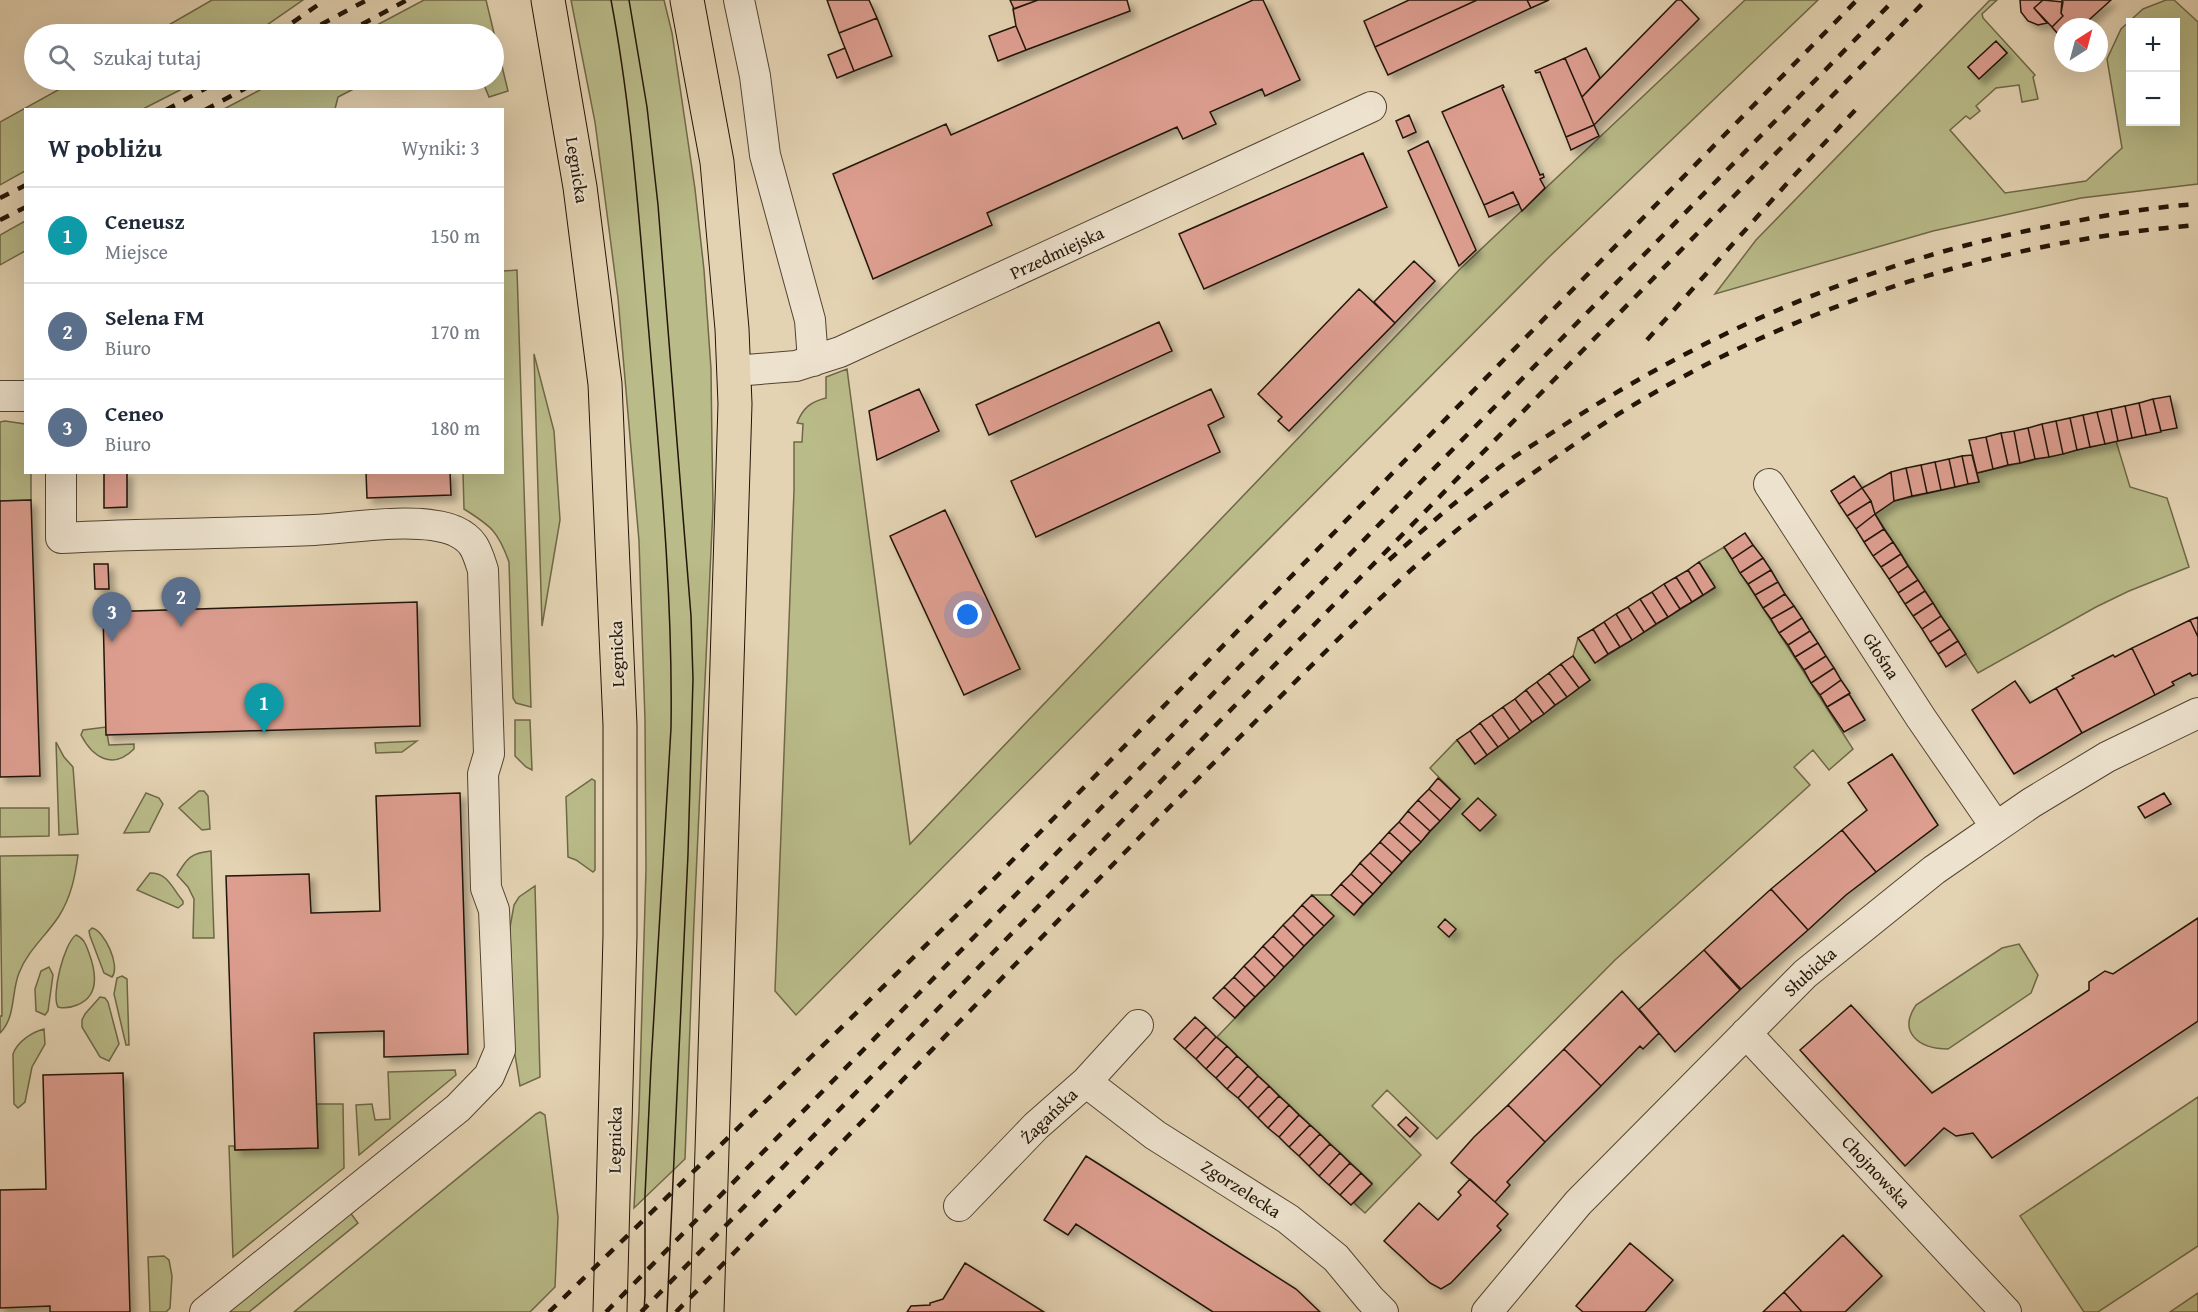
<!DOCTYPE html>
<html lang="pl">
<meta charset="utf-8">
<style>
body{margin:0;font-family:"Gentium Book Plus",serif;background:#f2f2f3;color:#1f2937}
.controls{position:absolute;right:18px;top:18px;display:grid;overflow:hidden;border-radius:0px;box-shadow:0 6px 24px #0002}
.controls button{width:54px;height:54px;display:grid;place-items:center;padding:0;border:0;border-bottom:2px solid #e0e1e3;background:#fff;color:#1f2937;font:30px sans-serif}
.compass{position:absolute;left:2054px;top:18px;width:54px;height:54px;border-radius:50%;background:#fff;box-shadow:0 6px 24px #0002;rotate:36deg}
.you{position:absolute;left:968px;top:615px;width:21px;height:21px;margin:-15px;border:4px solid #fff;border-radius:50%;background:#1a73e8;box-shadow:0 0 0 9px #1a73e833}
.badge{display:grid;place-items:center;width:39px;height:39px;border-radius:50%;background:#db2777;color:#fff;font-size:20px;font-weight:700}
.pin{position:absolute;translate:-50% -50px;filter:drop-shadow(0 2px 3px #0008)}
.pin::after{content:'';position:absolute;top:32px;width:21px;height:18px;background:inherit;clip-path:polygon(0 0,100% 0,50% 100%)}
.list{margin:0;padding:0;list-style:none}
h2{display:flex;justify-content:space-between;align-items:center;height:78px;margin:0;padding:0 24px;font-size:26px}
h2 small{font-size:20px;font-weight:400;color:#747a83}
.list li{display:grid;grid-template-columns:39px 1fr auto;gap:18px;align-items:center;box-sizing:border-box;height:96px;padding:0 24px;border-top:2px solid #e0e1e3}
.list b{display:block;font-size:22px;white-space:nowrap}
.list p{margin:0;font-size:20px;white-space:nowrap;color:#747a83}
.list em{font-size:20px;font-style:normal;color:#747a83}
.icon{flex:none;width:33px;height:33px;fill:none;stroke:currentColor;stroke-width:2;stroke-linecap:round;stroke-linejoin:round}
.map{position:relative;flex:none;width:2198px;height:1312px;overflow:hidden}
.search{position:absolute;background:#fff;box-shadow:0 6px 24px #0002;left:24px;top:24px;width:480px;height:66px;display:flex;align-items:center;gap:15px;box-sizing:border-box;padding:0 21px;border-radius:33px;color:#747a83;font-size:22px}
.panel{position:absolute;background:#fff;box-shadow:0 6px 24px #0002;left:24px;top:108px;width:480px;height:366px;border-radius:0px}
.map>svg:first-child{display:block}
.green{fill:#b9bb89;stroke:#6e6848;stroke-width:1.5;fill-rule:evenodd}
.building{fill:#dd9e90;stroke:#221507;stroke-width:1.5;filter:url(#shadow)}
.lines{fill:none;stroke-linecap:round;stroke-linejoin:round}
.minor-casing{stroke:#524432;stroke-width:32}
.major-casing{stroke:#221507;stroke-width:35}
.minor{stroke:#ede2ce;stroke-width:30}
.major{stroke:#e4d3b3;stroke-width:33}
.tram{stroke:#221507;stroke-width:1.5}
.rail{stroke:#221507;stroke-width:4.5;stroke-dasharray:10 10;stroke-linecap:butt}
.labels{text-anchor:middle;stroke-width:4.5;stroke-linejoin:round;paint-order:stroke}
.street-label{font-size:18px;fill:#221507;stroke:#ede2ce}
</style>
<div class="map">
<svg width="2198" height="1312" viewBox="0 0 2198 1312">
<defs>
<filter id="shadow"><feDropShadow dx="5.5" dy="5.5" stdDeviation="3" flood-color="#0004"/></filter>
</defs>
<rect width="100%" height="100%" fill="#e4d3b3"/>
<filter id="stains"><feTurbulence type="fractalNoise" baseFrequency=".00333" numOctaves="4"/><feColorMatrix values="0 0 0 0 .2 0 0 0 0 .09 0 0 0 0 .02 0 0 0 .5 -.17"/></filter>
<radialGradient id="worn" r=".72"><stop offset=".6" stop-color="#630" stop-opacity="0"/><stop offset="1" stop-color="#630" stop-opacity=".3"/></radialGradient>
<path class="green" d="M212 0H303L254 34H153Z
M424 0H486L508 91 489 97 482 80H494V34H360Z
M571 0H664L672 33 695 189 704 270 711 369 712 445 713 507 694 920 685 1159 634 1208 639 1112 646 869 645 720 639 541 618 298 595 122Z
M1745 0H1818L1549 257 796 1015 775 991 794 490V442H802L803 424 797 423C803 408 810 402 826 398V377L847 369 910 844 1461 268Z
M1990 0H1997L1982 14 1983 18 2035 75 2033 77 2038 99 2022 102 2019 85 1996 88 1976 106 1980 111 1970 119 1966 116 1950 130 2005 193 2086 181 2122 148 2107 59 2121 29 2143 9 2166 0H2174L2198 22V184L2081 198 1933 231 1715 294 1756 240ZM2130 22H2176V122H2130ZM1996 42 2007 53 1979 78 1968 67Z
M76 80H195L184 88 143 109 26 110 25 171 0 185V122Z
M279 80H371L338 97 335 109H224Z
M25 221V251L0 265V235Z
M517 270 531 707 516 703 513 698 509 562C498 531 491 526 464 509L463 473 502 472 503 271Z
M534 354 554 431 560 520 542 626Z
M5 421 25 424 26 472 31 473V500L0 501V422Z
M2116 441 2130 487 2167 498 2189 567 2129 591 2096 607 1978 673 1875 514 1894 501 1979 482 1977 473Z
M1724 547 1853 749 1829 770 1813 750 1794 767 1810 785 1615 960 1437 1139 1387 1090 1372 1106 1421 1155 1365 1213 1354 1203 1372 1183 1217 1037 1333 916 1312 895H1331L1354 915 1460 799 1430 768 1457 740 1475 764 1590 680 1573 656 1578 638 1595 663 1715 588 1699 562Z
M515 720H530L532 770 526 767 515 756Z
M106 727 109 745 134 744V749C113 770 93 758 81 735L83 730Z
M417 741 402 752 376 753 375 743Z
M56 742 64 757 73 767 78 834 59 835Z
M592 779 595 781V870L593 872 576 860 568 857 566 797Z
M199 791H204L208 796 210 829 202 830 179 808Z
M146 793 159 798 163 804 149 832 124 833Z
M0 808H49V836L0 837Z
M211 851 214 938H193L194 899 188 887 177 875C187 858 191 853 211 851Z
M78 855C75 877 71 897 59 916 46 936 28 950 19 973 11 993 16 1017 0 1033V1016H2L0 856Z
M150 873C169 873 172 889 183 901V904L178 908 137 890Z
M535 886 540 1077 520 1086 513 1042 510 927 514 905 519 897Z
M92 928C104 930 121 966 112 977L104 973 90 936 89 931Z
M76 935C84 938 86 945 89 953 96 972 100 996 77 1005 70 1008 65 1009 58 1007 51 995 64 943 76 935Z
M2019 944 2038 975 2031 993 1948 1049C1920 1049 1897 1033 1916 1005L2002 948Z
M49 967 53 975 48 1011 45 1015 36 1011 35 989 41 971Z
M122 976 127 979 129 1045H126L114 994 117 978Z
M100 997 105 998 108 1002 119 1044 109 1061 100 1057 82 1027V1020L85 1014Z
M44 1029 45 1044 32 1067 25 1102 18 1108 14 1104 13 1054C17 1042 32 1032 44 1029Z
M455 1070 456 1075 359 1155 356 1105 372 1104 375 1120 390 1119 388 1072Z
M2198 1097V1246L2098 1312H2084L2020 1216Z
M316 1104H343L344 1168 233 1257 229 1146H234L235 1150 318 1148Z
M540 1112 545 1115 558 1217 555 1287 530 1312H294L536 1114Z
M349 1211 358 1223 249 1312H227Z
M164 1256 169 1260 172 1276 170 1308 166 1312H150L148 1257Z
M2198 1293V1312H2170Z"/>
<path class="building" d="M827 0H869L877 18 839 33Z
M1010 0H1038L1014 9Z
M1038 0H1127L1130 11 1026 50 1016 26 1013 9Z
M1253 0H1263L1300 80 1265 96 1262 89 1210 112 1216 124 1183 139 1177 127 987 213 992 225 873 279 833 174 946 124 951 135Z
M1409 0H1477L1375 47 1364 21Z
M1477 0H1527L1531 8 1388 75 1375 47Z
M1527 0H1549L1531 8Z
M1677 0H1681L1699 19 1594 125 1582 97Z
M2020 0H2043L2034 8 2047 23 2038 25 2028 21 2021 12Z
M2043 0 2063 2 2061 13 2063 16 2052 27 2034 8Z
M2062 0H2111L2081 27H2063V40L2052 27 2063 16 2061 13Z
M877 18 892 56 854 71 839 33Z
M1016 26 1026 50 998 61 989 36Z
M1996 41 2007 53 1979 79 1968 67Z
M845 48 854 71 837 78 828 55Z
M1586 48 1600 78 1582 97 1565 58Z
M1565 58 1594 125 1566 137 1540 72 1536 73 1535 71Z
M1503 85 1504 87 1502 88 1540 175 1543 174 1544 177 1540 179 1545 188 1522 211 1513 192 1484 205 1442 112Z
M1409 115 1416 132 1403 138 1396 121Z
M1594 125 1599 136 1571 150 1566 137Z
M1428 141 1476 250 1459 266 1408 151Z
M1363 153 1387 207 1204 289 1179 234Z
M1513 192 1519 204 1489 217 1484 205Z
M1414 261 1435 281 1395 323 1374 302Z
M1359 289 1395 323 1289 431 1278 421 1282 417 1258 394Z
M1159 322 1172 351 989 435 976 405Z
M919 389 939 431 877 460 869 411Z
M1211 389 1224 417 1208 425 1220 452 1036 537 1011 481Z
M2170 396 2177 428 2161 431 2153 399Z
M2153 399 2161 432 2146 435 2139 403Z
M2139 403 2146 435 2132 438 2125 406Z
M2125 406 2132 438 2118 441 2111 409Z
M2111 409 2118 441 2105 444 2097 412Z
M2097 412 2105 444 2090 447 2083 415Z
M2083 415 2090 447 2077 450 2070 418Z
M2070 418 2077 450 2063 454 2056 421Z
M2056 421 2063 454 2049 457 2042 424Z
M2042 424 2049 457 2035 459 2028 428Z
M2028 428 2035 459 2020 463 2014 431Z
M2014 431 2020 463 2008 465 2001 433Z
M2001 433 2008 465 1993 469 1986 437Z
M1986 437 1993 469 1977 473 1969 440Z
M1972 455 1979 482 1968 484 1962 456Z
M1962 456 1968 484 1955 487 1949 459Z
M1949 459 1955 487 1941 490 1935 462Z
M1935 462 1941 490 1927 493 1921 465Z
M1921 465 1927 493 1912 496 1906 468Z
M1906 468 1912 496 1894 501 1891 472Z
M104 472H127V507L104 508Z
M366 472H450L451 495 367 498Z
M1891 472 1894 501 1875 514 1871 501 1862 488Z
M1854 476 1862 488 1839 504 1831 491Z
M1862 488 1871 501 1847 516 1839 504Z
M31 500 40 776 0 777V501Z
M1871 501 1875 514 1856 529 1847 516Z
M945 510 1020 669 964 695 890 536Z
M1875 514 1884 529 1864 542 1856 529Z
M1884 529 1893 542 1873 556 1864 542Z
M1745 533 1753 545 1732 559 1724 547Z
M1893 542 1901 554 1881 567 1873 556Z
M1753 545 1763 558 1740 573 1732 559Z
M1901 554 1908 566 1889 579 1881 567Z
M1763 558 1771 570 1748 584 1740 573Z
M1699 562 1715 587 1703 595 1688 570Z
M94 564H108L109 589H95Z
M1908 566 1918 580 1898 593 1889 579Z
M1688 570 1703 595 1692 602 1676 577Z
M1771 570 1778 582 1755 595 1748 584Z
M1676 577 1692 602 1680 609 1664 584Z
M1918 580 1925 591 1905 604 1898 593Z
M1778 582 1785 594 1763 608 1755 595Z
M1664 584 1680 609 1668 617 1652 592Z
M1925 591 1933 603 1913 616 1905 604Z
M1652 592 1668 617 1656 624 1640 599Z
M1785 594 1794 606 1771 619 1763 608Z
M1640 599 1656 624 1644 632 1628 607Z
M417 602 420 726 106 735 103 612Z
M1933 603 1941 616 1922 629 1913 616Z
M1794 606 1802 618 1779 633 1771 619Z
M1628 607 1644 632 1632 640 1616 614Z
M1616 614 1632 640 1620 647 1604 622Z
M1941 616 1950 629 1930 642 1922 629Z
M2198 617V637L2190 620Z
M1802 618 1810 631 1788 645 1779 633Z
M2190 620 2198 637V674L2192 676 2190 673 2172 682 2174 685 2155 695 2132 648Z
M1604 622 1620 647 1608 654 1593 629Z
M1593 629 1608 654 1595 663 1578 638Z
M1950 629 1958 641 1938 654 1930 642Z
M1810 631 1818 643 1795 657 1788 645Z
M1958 641 1966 654 1946 667 1938 654Z
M1818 643 1826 656 1804 670 1795 657Z
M2132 648 2155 695 2082 733 2056 688 2074 678 2072 676 2113 655 2115 657Z
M1573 656 1590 680 1579 688 1561 664Z
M1826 656 1834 668 1811 683 1804 670Z
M1561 664 1579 688 1567 697 1549 673Z
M1834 668 1841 680 1820 695 1811 683Z
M1549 673 1567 697 1555 705 1537 682Z
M1841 680 1850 693 1827 707 1820 695Z
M2015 681 2030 703 2056 688 2082 733 2014 774 1972 710Z
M1537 682 1555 705 1544 714 1526 690Z
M1526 690 1544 714 1532 722 1515 699Z
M1849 694 1865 720 1844 732 1827 707Z
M1515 699 1532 722 1520 731 1503 707Z
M1503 707 1520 731 1509 739 1492 715Z
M1492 715 1509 739 1498 747 1480 723Z
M1480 723 1498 747 1487 755 1470 731Z
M1470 731 1487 755 1475 764 1457 740Z
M1892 754 1938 825 1876 872 1842 830 1867 810 1848 783Z
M1438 778 1460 799 1451 809 1429 789Z
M1429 789 1451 809 1440 821 1418 800Z
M460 793 468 1054 384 1057V1031L314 1033 318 1148 235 1150 226 876 309 874 311 913 380 911 376 796Z
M2164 793 2171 804 2145 818 2138 807Z
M1478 798 1496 815 1480 831 1462 814Z
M1418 800 1440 821 1430 831 1408 811Z
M1408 811 1430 831 1421 842 1399 822Z
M1399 822 1421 842 1411 852 1389 832Z
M1842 830 1876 872 1846 895 1808 930 1771 889Z
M1389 832 1411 852 1402 862 1380 842Z
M1380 842 1402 862 1392 873 1370 853Z
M1370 853 1392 873 1382 884 1360 863Z
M1360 863 1382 884 1373 894 1351 874Z
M1351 874 1373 894 1363 904 1341 884Z
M1341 884 1363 904 1354 915 1331 895Z
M1771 889 1808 930 1741 989 1704 950Z
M1312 895 1334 916 1324 926 1302 905Z
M1302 905 1324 926 1314 936 1293 915Z
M1293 915 1314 936 1304 946 1283 925Z
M2198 918V1021L1992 1158 1973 1133 1956 1136 1944 1128 1905 1166 1800 1050 1851 1005 1932 1093 2089 990V982L2105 971 2113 974Z
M1445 919 1456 929 1449 937 1438 927Z
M1283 925 1304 946 1294 957 1273 936Z
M1273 936 1294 957 1284 967 1263 946Z
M1263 946 1284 967 1275 977 1254 956Z
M1704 950 1740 990 1675 1052 1639 1009Z
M1254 956 1275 977 1265 987 1244 966Z
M1244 966 1265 987 1255 997 1234 977Z
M1234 977 1255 997 1245 1007 1224 987Z
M1224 987 1245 1007 1235 1018 1213 998Z
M1622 991 1659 1033 1643 1049 1640 1046 1601 1086 1564 1049Z
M1195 1017 1206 1027 1185 1049 1174 1039Z
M1206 1027 1216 1037 1196 1059 1185 1049Z
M1216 1037 1227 1046 1206 1069 1196 1059Z
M1227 1046 1237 1056 1216 1078 1206 1069Z
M1564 1049 1601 1086 1545 1142 1508 1105Z
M1237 1056 1248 1066 1227 1089 1216 1078Z
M1248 1066 1258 1076 1238 1098 1227 1089Z
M123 1073 130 1312H50V1306L0 1308V1190L46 1189 43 1075Z
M1258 1076 1269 1086 1248 1108 1238 1098Z
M1269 1086 1279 1096 1258 1118 1248 1108Z
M1279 1096 1289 1105 1268 1128 1258 1118Z
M1289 1105 1299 1115 1279 1137 1268 1128Z
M1508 1105 1545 1142 1507 1182 1510 1185 1495 1202 1451 1163 1474 1137Z
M1299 1115 1310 1125 1289 1147 1279 1137Z
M1406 1117 1418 1128 1410 1137 1398 1125Z
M1310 1125 1320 1134 1299 1156 1289 1147Z
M1320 1134 1330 1144 1309 1166 1299 1156Z
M1330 1144 1340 1153 1319 1176 1309 1166Z
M1340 1153 1350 1163 1329 1185 1319 1176Z
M1086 1156 1296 1289 1320 1312H1213L1076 1224 1068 1235 1044 1220Z
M1350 1163 1361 1173 1340 1195 1329 1185Z
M1361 1173 1372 1184 1351 1205 1340 1195Z
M1470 1179 1508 1214 1497 1226 1501 1230 1451 1283 1441 1289 1430 1283 1384 1241 1419 1203 1438 1220 1461 1195 1458 1192Z
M1843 1235 1882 1276 1845 1312H1802L1784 1292Z
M1630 1243 1673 1280 1645 1312H1583L1576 1306Z
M965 1263 1044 1312H907L911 1306 930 1305V1303L943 1299Z
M1784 1292 1802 1312H1763Z"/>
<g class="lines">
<g class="minor-casing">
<path id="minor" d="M739 0 755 76 765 155 810 320 813 361
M734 371 796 366 840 352 1371 107
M0 396H26
M61 472V538C145 533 230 534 314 530 353 528 419 516 455 531 475 540 477 552 483 570L489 754 483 774 486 888 494 910 500 1050 489 1076 458 1108 205 1312
M1769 484 1921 718 1996 827
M1746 1033 2006 1312
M1086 1082 1155 1135 1288 1219 1336 1258 1370 1299 1383 1312
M959 1206 1036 1126 1086 1082 1138 1025
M1487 1312 1578 1203 1805 974 1934 870 2031 803 2107 757 2198 713"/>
</g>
<g class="major-casing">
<path id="major" d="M548 0 580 187 605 384 620 725V936L610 1312
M687 0 717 162 732 329 735 404 707 1312"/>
</g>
<use href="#minor" class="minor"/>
<use href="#major" class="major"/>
<path class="tram" d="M611 0C632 110 639 222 649 334 660 465 673 596 671 728L651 1065 645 1196V1294L644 1312
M629 0 647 107 658 205 691 616 693 679 688 854 667 1312"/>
<path class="rail" d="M276 34 325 0
M303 34 367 0
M344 34 407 0
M166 110 221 80
M205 110 261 80
M0 198 26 185
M0 220 26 207
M1647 340 1790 180 1859 106
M1389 560C1425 528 1462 496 1500 467 1520 452 1543 439 1564 425 1717 326 1875 260 2055 225 2102 216 2150 207 2198 204
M549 1312 998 875 1857 0
M606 1312 1894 0
M641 1312 1926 0
M676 1312C829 1156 981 999 1134 843 1186 790 1239 738 1291 686 1341 636 1391 586 1445 540 1479 511 1516 485 1553 459 1577 443 1600 425 1625 410 1797 305 1997 241 2198 225"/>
</g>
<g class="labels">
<g class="street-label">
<text transform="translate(577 170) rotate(81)" y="6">Legnicka</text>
<text transform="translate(1057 253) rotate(-25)" y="6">Przedmiejska</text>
<text transform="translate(617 654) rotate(-92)" y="6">Legnicka</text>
<text transform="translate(1881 656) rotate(57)" y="6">Głośna</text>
<text transform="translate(1810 972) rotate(-42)" y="6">Słubicka</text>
<text transform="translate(1049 1116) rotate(-44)" y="6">Żagańska</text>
<text transform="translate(615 1140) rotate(-89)" y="6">Legnicka</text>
<text transform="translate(1876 1172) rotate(47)" y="6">Chojnowska</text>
<text transform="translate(1241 1189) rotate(33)" y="6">Zgorzelecka</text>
</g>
</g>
<rect width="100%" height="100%" filter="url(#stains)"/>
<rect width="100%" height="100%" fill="url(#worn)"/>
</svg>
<div class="controls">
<button>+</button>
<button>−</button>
</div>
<svg class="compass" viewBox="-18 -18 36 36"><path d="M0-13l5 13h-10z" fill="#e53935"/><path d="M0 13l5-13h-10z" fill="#747a83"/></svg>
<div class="you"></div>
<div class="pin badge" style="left:264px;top:733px;background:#0f9aa8">1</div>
<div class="pin badge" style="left:181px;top:627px;background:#5c6f8a">2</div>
<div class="pin badge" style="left:112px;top:642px;background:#5c6f8a">3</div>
<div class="search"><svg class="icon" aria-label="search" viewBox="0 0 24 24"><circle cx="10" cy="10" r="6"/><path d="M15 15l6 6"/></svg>Szukaj tutaj</div>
<section class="panel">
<h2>W pobliżu<small>Wyniki: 3</small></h2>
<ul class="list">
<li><span class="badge" style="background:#0f9aa8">1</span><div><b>Ceneusz</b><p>Miejsce</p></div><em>150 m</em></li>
<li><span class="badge" style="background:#5c6f8a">2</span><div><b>Selena FM</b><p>Biuro</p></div><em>170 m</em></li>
<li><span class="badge" style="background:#5c6f8a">3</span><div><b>Ceneo</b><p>Biuro</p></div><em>180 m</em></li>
</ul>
</section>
</div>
